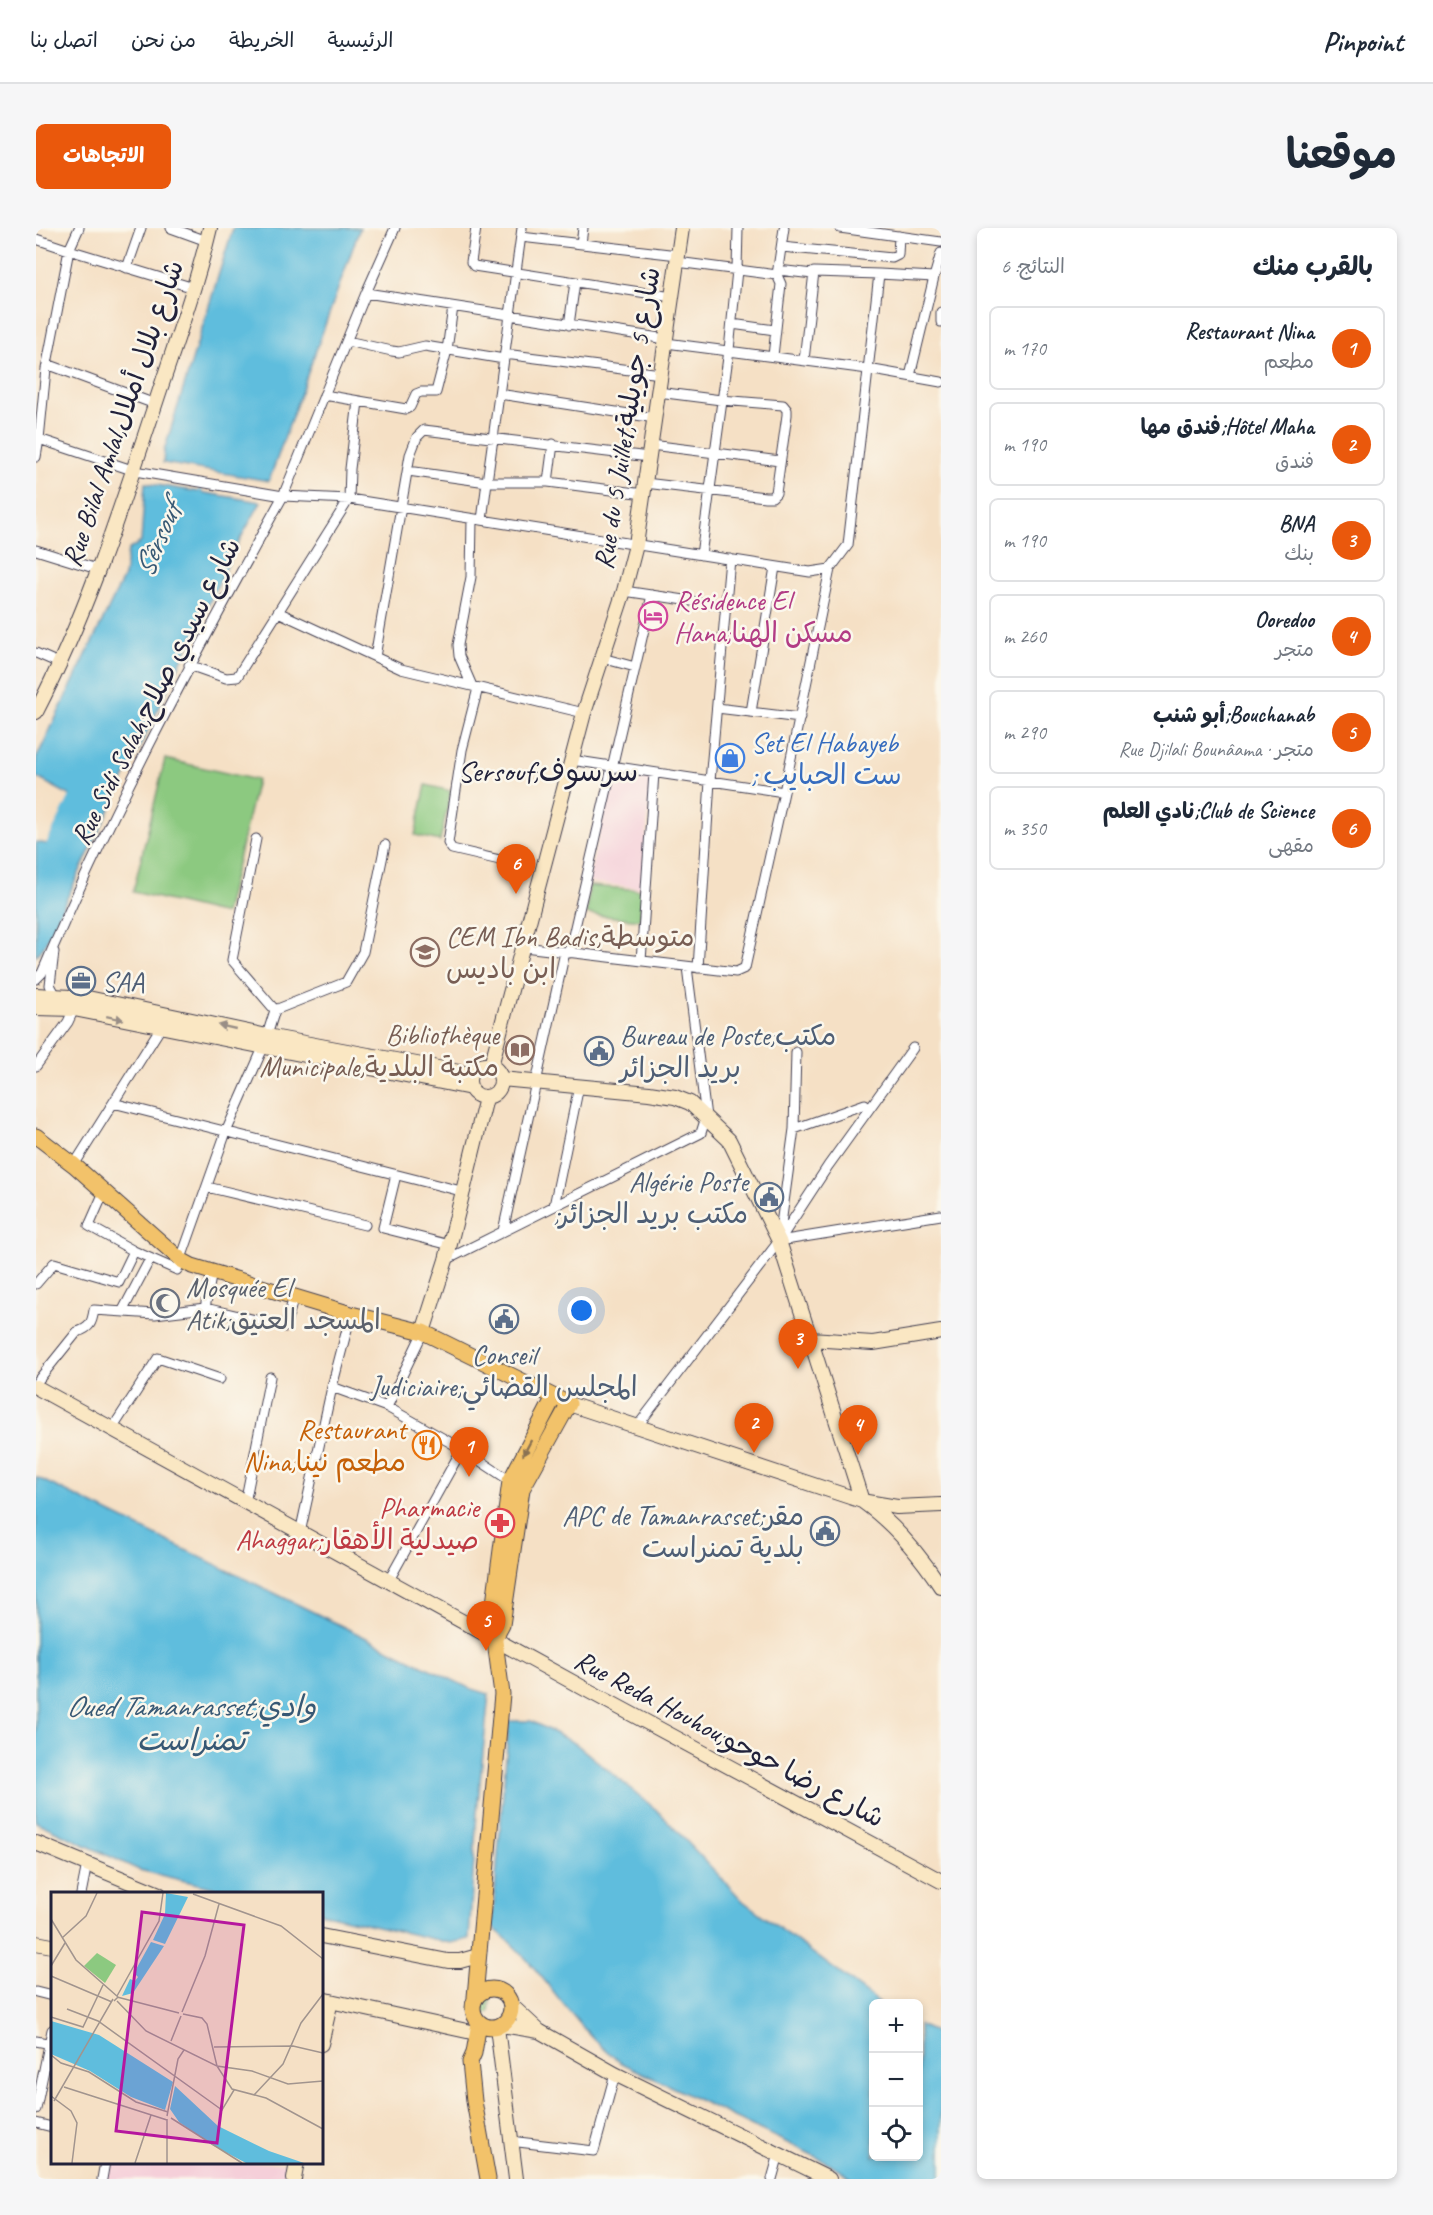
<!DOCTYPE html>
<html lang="ar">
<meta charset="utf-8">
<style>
body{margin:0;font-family:Caveat,"Playpen Sans Arabic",sans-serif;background:#f6f6f7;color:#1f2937;direction:rtl}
.controls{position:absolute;right:18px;bottom:18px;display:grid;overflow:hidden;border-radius:9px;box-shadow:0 3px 9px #0003}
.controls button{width:54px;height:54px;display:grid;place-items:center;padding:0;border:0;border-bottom:2px solid #e0e1e3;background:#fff;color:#1f2937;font:30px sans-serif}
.you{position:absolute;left:546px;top:1083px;width:21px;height:21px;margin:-15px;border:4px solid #fff;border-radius:50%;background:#1a73e8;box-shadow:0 0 0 9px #1a73e833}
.badge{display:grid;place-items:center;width:39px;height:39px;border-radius:50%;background:#ea580c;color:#fff;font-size:20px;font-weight:700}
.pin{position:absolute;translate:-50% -50px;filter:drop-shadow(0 2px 3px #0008)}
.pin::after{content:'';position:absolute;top:32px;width:21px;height:18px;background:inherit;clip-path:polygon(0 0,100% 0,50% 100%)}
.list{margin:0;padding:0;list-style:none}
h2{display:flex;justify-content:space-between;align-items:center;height:78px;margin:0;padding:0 24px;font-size:26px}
h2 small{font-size:20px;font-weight:400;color:#747a83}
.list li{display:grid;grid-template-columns:39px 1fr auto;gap:18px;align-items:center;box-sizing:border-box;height:84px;margin:0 12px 12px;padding:0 12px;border:2px solid #e0e1e3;border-radius:9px}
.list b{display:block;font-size:22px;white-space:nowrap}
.list p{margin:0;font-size:20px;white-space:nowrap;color:#747a83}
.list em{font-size:20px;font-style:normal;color:#747a83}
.icon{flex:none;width:33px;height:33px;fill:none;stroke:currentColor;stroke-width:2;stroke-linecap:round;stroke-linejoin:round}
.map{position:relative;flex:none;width:905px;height:1951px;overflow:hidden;direction:ltr;border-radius:9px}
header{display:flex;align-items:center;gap:36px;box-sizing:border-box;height:84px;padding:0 30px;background:#fff;border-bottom:2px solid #e0e1e3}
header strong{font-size:28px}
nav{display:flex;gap:33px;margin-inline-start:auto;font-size:21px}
.intro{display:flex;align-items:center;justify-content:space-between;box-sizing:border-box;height:144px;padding:0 36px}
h1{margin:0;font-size:42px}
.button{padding:15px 27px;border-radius:9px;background:#ea580c;color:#fff;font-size:21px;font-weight:700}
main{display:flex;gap:36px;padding:0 36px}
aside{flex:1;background:#fff;border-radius:9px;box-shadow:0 3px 9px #0003}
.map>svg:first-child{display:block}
.built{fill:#f5cfd9}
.green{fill:#8cc980;stroke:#57765e;stroke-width:1.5}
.water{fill:#5fbddd;stroke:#40708c;stroke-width:1.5}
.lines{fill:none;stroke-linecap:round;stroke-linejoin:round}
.stream{stroke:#5fbddd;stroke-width:2}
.street-casing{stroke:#423e50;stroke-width:11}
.secondary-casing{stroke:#423e50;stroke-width:16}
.primary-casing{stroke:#423e50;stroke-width:17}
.street{stroke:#fff;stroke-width:9}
.secondary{stroke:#fae7c3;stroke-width:14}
.primary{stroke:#f2c26a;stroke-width:15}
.oneway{fill:#998e86}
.oneway2{fill:#8a7252}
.labels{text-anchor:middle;stroke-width:5;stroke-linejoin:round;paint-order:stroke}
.street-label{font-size:28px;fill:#22223b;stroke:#fbf7ec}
.hotel-label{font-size:28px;fill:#b23c85;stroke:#fbf7ec;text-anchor:start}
.shop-label{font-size:28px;fill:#366cbe;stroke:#fbf7ec;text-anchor:start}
.education-label{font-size:28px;fill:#785e54;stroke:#fbf7ec;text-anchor:start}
.service-label{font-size:28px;fill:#4e5e75;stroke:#fbf7ec;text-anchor:start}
.worship-label{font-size:28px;fill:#5b616d;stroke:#fbf7ec;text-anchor:start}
.food-label{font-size:28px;fill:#c56008;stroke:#fbf7ec;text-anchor:end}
.health-label{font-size:28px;fill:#be3a42;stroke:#fbf7ec;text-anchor:end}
.water-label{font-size:30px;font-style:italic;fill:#375874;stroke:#fbf7ec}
.neighbourhood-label{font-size:30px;fill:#22223b;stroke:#fbf7ec}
.inset-road{fill:none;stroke:#a1948e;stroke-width:1.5}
.view{fill:#b5179e;fill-opacity:0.15;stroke:#b5179e;stroke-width:3}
.inset-edge{fill:none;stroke:#22223b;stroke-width:3}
</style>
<header>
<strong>Pinpoint</strong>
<nav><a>الرئيسية</a><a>الخريطة</a><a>من نحن</a><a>اتصل بنا</a></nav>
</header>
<div class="intro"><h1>موقعنا</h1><a class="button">الاتجاهات</a></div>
<main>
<aside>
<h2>بالقرب منك<small>النتائج: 6</small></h2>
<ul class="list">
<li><span class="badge">1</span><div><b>Restaurant Nina</b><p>مطعم</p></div><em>170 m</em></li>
<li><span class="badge">2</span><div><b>Hôtel Maha;فندق مها</b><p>فندق</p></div><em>190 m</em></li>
<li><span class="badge">3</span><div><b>BNA</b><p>بنك</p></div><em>190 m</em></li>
<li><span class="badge">4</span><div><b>Ooredoo</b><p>متجر</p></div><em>260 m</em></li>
<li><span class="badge">5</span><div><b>Bouchanab;أبو شنب</b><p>متجر · Rue Djilali Bounâama</p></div><em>290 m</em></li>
<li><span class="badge">6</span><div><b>Club de Science;نادي العلم</b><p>مقهى</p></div><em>350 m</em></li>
</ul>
</aside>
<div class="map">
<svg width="905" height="1951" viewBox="0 0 905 1951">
<rect width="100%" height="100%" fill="#fbf7ec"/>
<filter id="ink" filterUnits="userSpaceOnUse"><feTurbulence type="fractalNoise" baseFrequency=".0167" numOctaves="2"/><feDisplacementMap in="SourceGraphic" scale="12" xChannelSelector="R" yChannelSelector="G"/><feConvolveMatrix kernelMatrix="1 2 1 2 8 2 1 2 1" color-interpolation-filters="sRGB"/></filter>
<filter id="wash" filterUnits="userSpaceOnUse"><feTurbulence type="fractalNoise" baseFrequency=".008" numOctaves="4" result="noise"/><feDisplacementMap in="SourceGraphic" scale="24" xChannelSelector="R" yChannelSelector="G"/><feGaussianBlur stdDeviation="1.35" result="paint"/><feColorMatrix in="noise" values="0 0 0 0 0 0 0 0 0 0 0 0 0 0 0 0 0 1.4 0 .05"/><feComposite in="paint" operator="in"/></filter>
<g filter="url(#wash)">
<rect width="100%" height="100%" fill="#f5e0c5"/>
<path class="built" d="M578 541 615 547 606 660 552 654Z
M70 1935H250L247 1951H66Z"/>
<path class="green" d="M129 531 221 552 189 686 97 664Z
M390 557 415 563 404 613 379 607Z
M553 658 607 662 604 692 551 686Z
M445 1757H451L455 1762 453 1784 446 1788 439 1783 440 1763Z"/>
<path class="water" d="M197 0H324L233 253 127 235 128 223Z
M109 255 225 274 202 315 7 720 0 728V614L11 616 35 568 0 549V531L88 348 92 322 105 314Z
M0 1249 433 1460 453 1466 441 1583 433 1711 414 1715 285 1685V1666H204L103 1642 0 1594Z
M473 1493H495L540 1516 623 1584 707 1673 844 1775 838 1776V1928H882L883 1797 905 1807V1951H817L793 1935 584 1834C534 1797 506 1737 456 1699Z"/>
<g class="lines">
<path class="stream" d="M162 268 167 256
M11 617 36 566"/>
</g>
</g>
<g filter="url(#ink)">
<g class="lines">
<g class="street-casing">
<path id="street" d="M43 0 33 22 158 60
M135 0 171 13
M359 0 330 65 247 268 313 271 774 344 794 341 812 317 843 46 898 49 905 25
M440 0 435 34 438 38 636 69
M804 0 905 14
M485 9 642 27
M0 11 33 22 10 141 3 211 0 210
M545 16 547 0
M746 19 856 30 862 27 863 8
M641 34 741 47 748 0
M91 40 105 0
M742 42 777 46
M330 65 630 111
M905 84V94
M696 96 739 102
M533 97 539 54
M311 113 356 123 363 124 389 118 468 131
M630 115 832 141 905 154
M469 126 625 146
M737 128 745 56 741 47
M768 132 778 44 843 46
M11 136 119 176
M874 148 898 49
M463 166 619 190
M288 167 370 181 374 179 380 166 385 164H400L411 122 417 79
M322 173 314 241 313 271 242 384 365 441 548 485
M615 217 744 233
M0 229 3 211 99 243 247 268C160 424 76 581 6 745L0 751
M372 243 451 254 486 0
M512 254 517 216
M609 255 729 269H736L740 265 751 187V182L747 177 685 172 622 164
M446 292 451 254H512L608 266
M0 322 61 341
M665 327 693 122 701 42 702 0
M588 363 689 378
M0 425 25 436
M339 429 374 227 381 209 388 202 613 229
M566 430 599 439
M153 437 190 450 201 449 242 384
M436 458 423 428 422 417 435 349 436 291
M442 460 426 522 412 615 416 621 481 636
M681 480 764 490
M715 484 739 339
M535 532 748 564
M220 611 196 732 239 782
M488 719 700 744 709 740 748 564 794 341
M18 724 14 757 20 768
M533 725 616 367
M605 733 618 545
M662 740 674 553 694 331
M239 782 310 754 327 724 349 617
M0 838 32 794 38 781
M77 875 429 964
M758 901 829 876 833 881
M38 937 127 796
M360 947 347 1000 414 1017
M171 959 329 997
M68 964 53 998 98 1023 141 1042 190 904 227 820 239 782
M518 978 543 858
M467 1003 529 724
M743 1011 758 901 760 824
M743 1013 905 987
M410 1032 665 905 670 889 651 739
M0 1056 18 1035 83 1054 98 1023
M169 1080 249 1099 258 1069
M86 1084 114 1031
M315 1086 296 1159 351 1179
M387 1104 351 1179 426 1221 476 1254
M0 1155 41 1104C54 1100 56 1095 58 1082L119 1086 169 1080 176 1044
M600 1200 743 1013 792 938 877 820
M76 1201 122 1130 184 1151
M209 1275 234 1149
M264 1305 296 1159
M353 1352 426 1221
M45 1666 51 1636
M0 1764 16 1768
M0 1813 16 1816
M0 1881 16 1802
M0 1895 16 1899
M474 1913 558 1923 579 1846
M66 1951 69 1934
M736 1951 743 1926"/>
</g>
<g class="secondary-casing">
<path id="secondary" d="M0 484C51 386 85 279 120 174 139 116 160 59 174 0
M0 767 52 770 231 808 434 846
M0 780 38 781 435 860
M433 853a16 16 0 1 1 32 0a16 16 0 1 1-32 0Z
M455 838 548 485 588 363 600 317 646 0
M465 851 613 865 639 869 654 875 693 912 743 1013 826 1273
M387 1104 410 1032 450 870
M774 1111 837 1115 905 1104
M0 1159 551 1462 905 1653
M533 1176 826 1273C857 1295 884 1327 905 1359
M831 1274 861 1279 905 1277
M0 1615 123 1666
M285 1708 412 1733H424L442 1728
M0 1715 16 1718
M285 1771 440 1805
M475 1777 503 1803 579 1846 793 1951
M465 1797 503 1803
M461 1799 480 1951
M285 1816 295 1773
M258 1951 261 1934"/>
</g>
<g class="primary-casing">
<path id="primary" d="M0 908 38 937 145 1032 156 1038 315 1086 387 1104 533 1176 486 1261 466 1397 459 1410
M437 1780a19 19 0 1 1 38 0a19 19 0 1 1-38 0Z
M439 1769 466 1466 456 1391 474 1253 518 1169
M443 1795 438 1825 434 1834 438 1873 452 1951"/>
</g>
<use href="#street" class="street"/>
<use href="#secondary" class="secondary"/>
<use href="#primary" class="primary"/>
</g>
<defs><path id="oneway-solid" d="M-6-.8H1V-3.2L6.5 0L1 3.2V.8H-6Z" transform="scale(1.5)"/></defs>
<g class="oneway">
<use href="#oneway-solid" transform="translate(79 790) rotate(12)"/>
<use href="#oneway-solid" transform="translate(191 799) rotate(-167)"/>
</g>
<use class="oneway2" href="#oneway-solid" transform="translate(491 1220) rotate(118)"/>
</g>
<defs>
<g id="hotel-ring" transform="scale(1.5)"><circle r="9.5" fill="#fbf7ec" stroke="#d1479c" stroke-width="1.5"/><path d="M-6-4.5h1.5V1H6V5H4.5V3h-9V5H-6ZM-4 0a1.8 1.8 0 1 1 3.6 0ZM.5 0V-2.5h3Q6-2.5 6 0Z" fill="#d1479c"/></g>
<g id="shop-ring" transform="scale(1.5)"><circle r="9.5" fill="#fbf7ec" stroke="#3f7fe0" stroke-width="1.5"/><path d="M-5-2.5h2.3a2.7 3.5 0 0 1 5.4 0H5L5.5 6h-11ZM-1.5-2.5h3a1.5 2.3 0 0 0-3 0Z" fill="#3f7fe0"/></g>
<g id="school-ring" transform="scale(1.5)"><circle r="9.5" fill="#fbf7ec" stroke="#8d6e63" stroke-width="1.5"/><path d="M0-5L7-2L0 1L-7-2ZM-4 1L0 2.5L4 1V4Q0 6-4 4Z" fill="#8d6e63"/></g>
<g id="office-ring" transform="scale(1.5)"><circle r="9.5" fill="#fbf7ec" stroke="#5c6f8a" stroke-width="1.5"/><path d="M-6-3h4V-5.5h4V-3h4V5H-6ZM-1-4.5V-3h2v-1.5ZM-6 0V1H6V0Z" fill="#5c6f8a"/></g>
<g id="library-ring" transform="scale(1.5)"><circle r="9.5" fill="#fbf7ec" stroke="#8d6e63" stroke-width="1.5"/><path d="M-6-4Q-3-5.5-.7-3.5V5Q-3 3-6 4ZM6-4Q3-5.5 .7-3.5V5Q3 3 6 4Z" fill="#8d6e63"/></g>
<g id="civic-ring" transform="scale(1.5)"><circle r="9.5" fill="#fbf7ec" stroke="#5c6f8a" stroke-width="1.5"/><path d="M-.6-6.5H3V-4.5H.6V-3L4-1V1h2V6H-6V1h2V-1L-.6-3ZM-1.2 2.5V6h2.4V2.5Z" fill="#5c6f8a"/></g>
<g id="mosque-ring" transform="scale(1.5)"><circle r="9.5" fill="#fbf7ec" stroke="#6b7280" stroke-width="1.5"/><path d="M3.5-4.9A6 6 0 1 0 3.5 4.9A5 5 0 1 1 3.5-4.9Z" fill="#6b7280"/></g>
<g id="restaurant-ring" transform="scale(1.5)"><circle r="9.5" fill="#fbf7ec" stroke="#e8710a" stroke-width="1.5"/><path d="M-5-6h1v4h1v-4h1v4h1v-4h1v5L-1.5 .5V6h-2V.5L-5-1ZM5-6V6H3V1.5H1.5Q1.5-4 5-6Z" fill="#e8710a"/></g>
<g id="pharmacy-ring" transform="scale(1.5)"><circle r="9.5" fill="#fbf7ec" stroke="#e0444e" stroke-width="1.5"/><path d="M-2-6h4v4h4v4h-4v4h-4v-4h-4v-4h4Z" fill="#e0444e"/></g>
</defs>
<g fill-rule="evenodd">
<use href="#hotel-ring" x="617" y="388"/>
<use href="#shop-ring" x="694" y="530"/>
<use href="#school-ring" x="389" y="724"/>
<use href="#office-ring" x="45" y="753"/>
<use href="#library-ring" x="484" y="822"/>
<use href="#civic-ring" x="563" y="823"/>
<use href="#civic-ring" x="733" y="969"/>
<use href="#mosque-ring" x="129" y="1075"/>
<use href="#civic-ring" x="468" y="1091"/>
<use href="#restaurant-ring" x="391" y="1217"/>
<use href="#pharmacy-ring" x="464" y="1295"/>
<use href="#civic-ring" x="789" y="1303"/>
</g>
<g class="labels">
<g class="street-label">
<text transform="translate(86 185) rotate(-71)" y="10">Rue Bilal Amlal,شارع بلال أملال</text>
<text transform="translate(590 190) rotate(-81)" y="10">Rue du 5 Juillet,شارع 5 جويلية</text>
<text transform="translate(119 463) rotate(-63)" y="10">Rue Sidi Salah;شارع سيدي صلاح</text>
<text transform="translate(694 1510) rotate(28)" y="10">Rue Reda Houhou;شارع رضا حوحو</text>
</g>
<g class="hotel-label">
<text x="638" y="382">Résidence El<tspan x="638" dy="32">Hana;مسكن الهنا</tspan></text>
</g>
<g class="shop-label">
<text x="715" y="524">Set El Habayeb<tspan x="715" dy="32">; ست الحبايب</tspan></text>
</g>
<g class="education-label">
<text x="410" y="718">CEM Ibn Badis;متوسطة<tspan x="410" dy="32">ابن باديس</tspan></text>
<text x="463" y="816" text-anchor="end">Bibliothèque<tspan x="463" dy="32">Municipale;مكتبة البلدية</tspan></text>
</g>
<g class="service-label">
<text x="66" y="763">SAA</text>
<text x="584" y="817">Bureau de Poste;مكتب<tspan x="584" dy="32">بريد الجزائر</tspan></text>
<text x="712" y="963" text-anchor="end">Algérie Poste<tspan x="712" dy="32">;مكتب بريد الجزائر</tspan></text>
<text x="468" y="1136" text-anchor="middle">Conseil<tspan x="468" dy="32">Judiciaire;المجلس القضائي</tspan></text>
<text x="768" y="1297" text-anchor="end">APC de Tamanrasset;مقر<tspan x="768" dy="32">بلدية تمنراست</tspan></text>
</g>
<g class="worship-label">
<text x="150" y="1069">Mosquée El<tspan x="150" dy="32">Atik;المسجد العتيق</tspan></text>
</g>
<g class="food-label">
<text x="370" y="1211">Restaurant<tspan x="370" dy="32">Nina;مطعم نينا</tspan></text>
</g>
<g class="health-label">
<text x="443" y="1289">Pharmacie<tspan x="443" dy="32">Ahaggar;صيدلية الأهقار</tspan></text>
</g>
<g class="water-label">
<text transform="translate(121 312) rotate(-67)" y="10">Sêrsouf</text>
<text x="155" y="1488">Oued Tamanrasset;وادي<tspan x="155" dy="34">تمنراست</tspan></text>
</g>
<g class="neighbourhood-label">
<text x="512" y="553">Sersouf;سرسوف</text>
</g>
</g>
<g transform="translate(15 1664)">
<rect width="272" height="272" fill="#f5e0c5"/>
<path d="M46 61 65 73 54 91 33 74Z" fill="#8cc980"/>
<path d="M115 1 137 5 114 52 102 48 114 22ZM100 50 113 54 82 101 71 104 79 87 84 89 87 85 83 81ZM0 129 48 143 122 190 114 218 80 205 39 179 0 162ZM124 194 167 234 218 259 253 271H195L161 253 128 230 119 217Z" fill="#5fbddd"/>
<path class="inset-road" d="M142 2 230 34 272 67M0 27 25 68 67 105 63 109M11 46 35 24 46 1M0 74 14 51M0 84 61 110M66 104 108 29 112 1M66 105 128 121M66 109 95 139 166 174 181 197 215 206 272 237M16 117 47 129 171 218 183 198M131 120 154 64 168 12M132 122 151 126 156 132 166 174 201 179 237 192 272 189M0 125 32 135 52 93M120 149 130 124M163 155 242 154 272 161M0 163 10 171 38 180 85 210 117 220M13 195 116 228M203 203 232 172 250 131 272 102M0 204 20 219 26 231 21 271M3 209 62 107M116 224 127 167 133 158M120 226 191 271M116 227V271M84 271 100 223"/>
<path class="view" d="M91 20 193 33 166 251 65 239Z"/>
<rect width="272" height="272" class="inset-edge"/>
</g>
</svg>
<div class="controls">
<button>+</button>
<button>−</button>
<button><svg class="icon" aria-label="locate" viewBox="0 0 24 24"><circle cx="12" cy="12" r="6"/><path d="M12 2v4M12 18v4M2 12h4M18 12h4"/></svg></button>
</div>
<div class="you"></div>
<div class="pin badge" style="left:433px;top:1249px">1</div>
<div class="pin badge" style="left:718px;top:1225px">2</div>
<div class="pin badge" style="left:762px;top:1141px">3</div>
<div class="pin badge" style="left:822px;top:1227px">4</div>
<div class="pin badge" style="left:450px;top:1423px">5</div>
<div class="pin badge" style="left:480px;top:666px">6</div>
</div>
</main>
